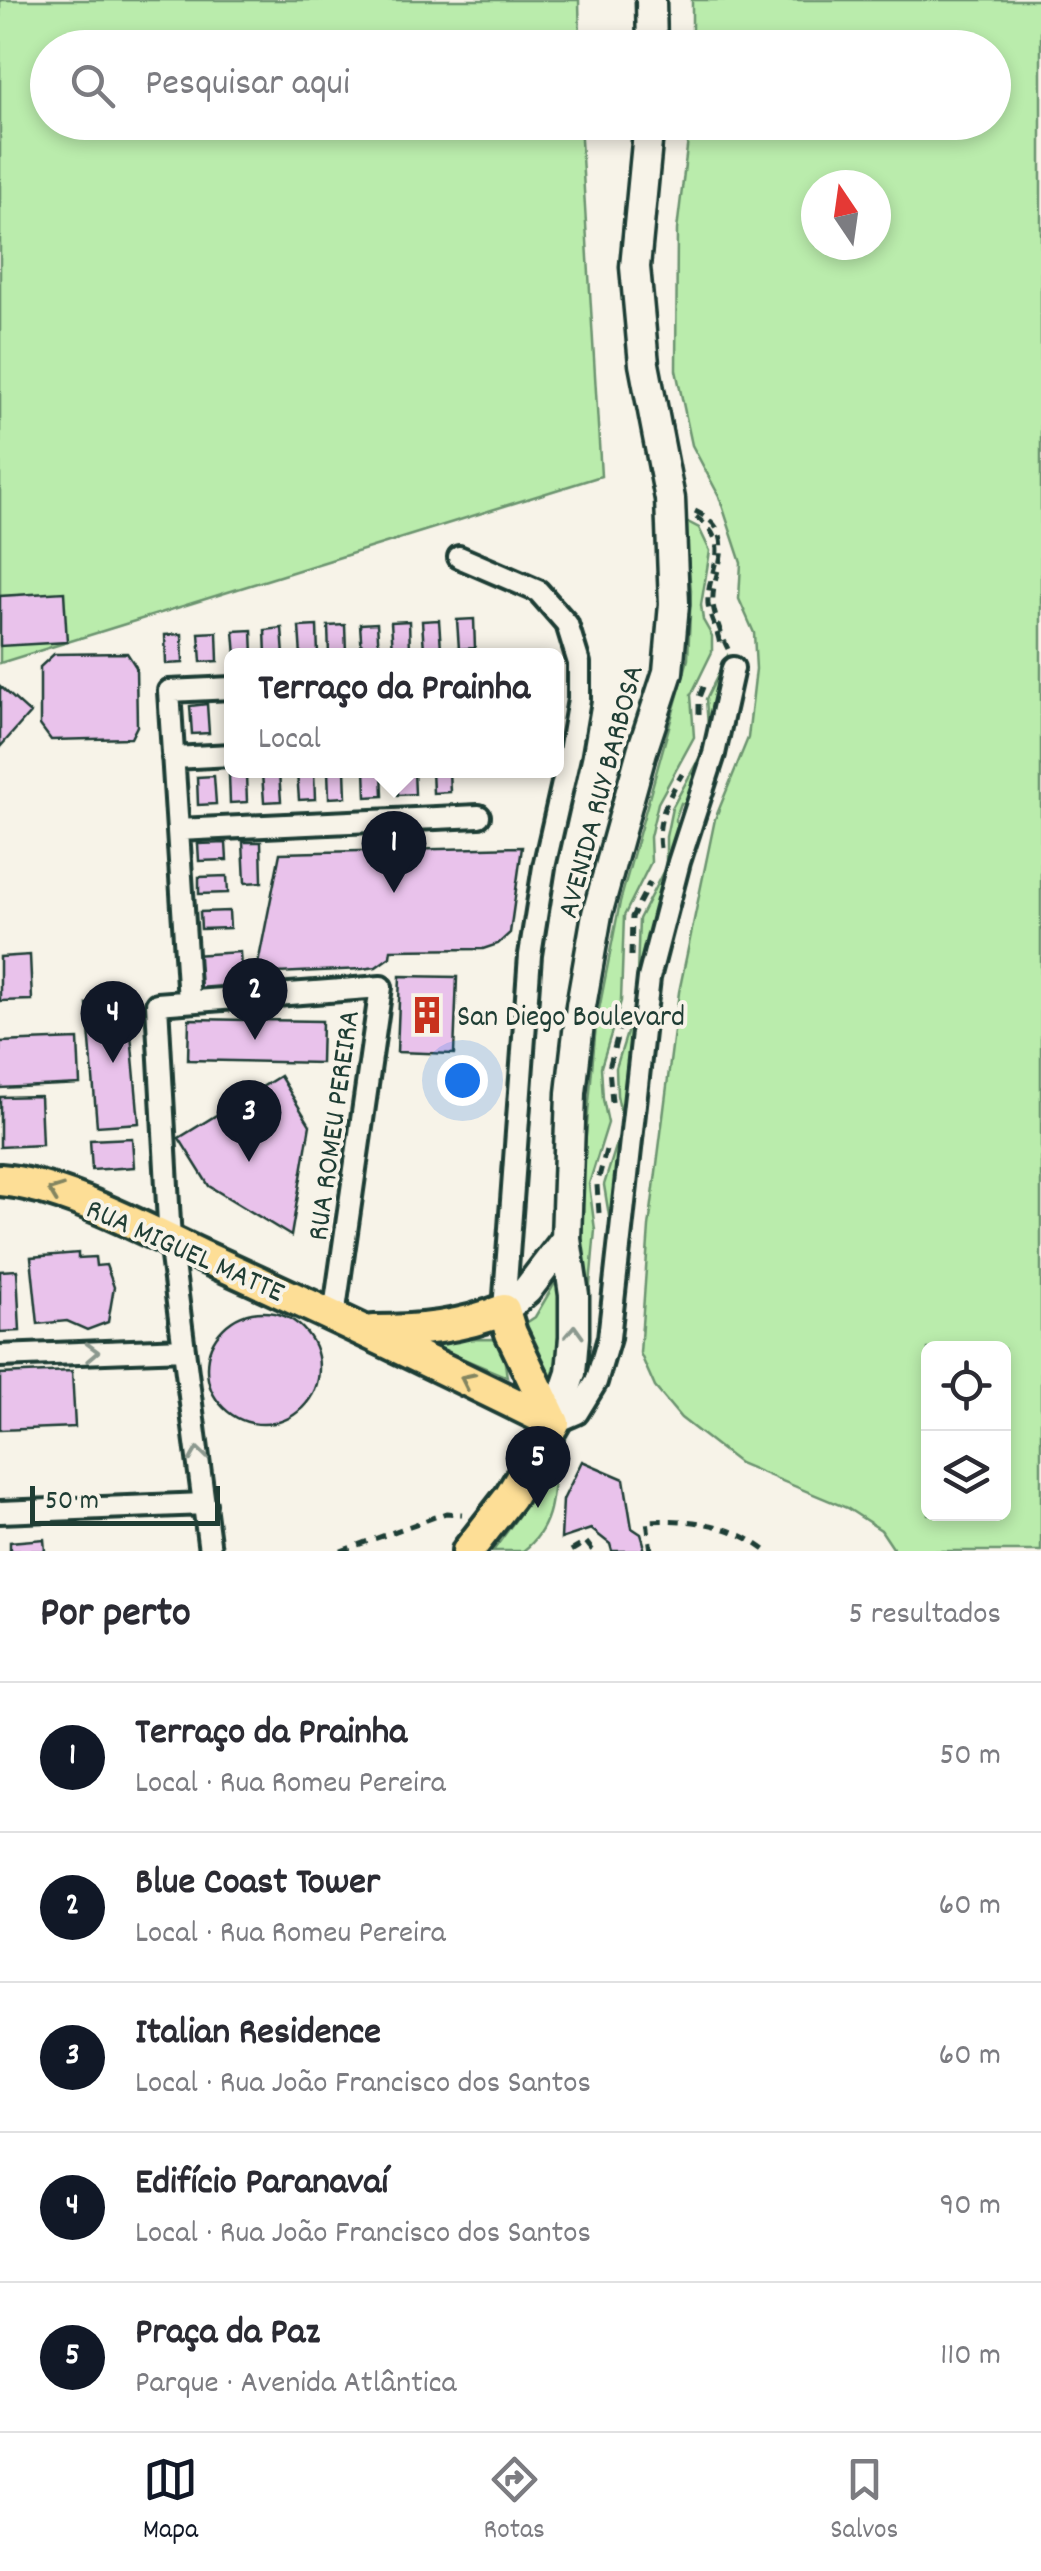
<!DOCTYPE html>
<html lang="pt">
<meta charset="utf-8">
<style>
body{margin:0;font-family:Dekko,sans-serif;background:#f7f7f7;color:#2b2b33}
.controls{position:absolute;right:30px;bottom:30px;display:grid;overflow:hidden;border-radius:15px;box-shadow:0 5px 15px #0003}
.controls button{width:90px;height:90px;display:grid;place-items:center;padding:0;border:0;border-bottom:2px solid #e1e1e2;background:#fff;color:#2b2b33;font:50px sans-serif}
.compass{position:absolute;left:801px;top:170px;width:90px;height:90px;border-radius:50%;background:#fff;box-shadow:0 5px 15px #0003;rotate:347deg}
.scale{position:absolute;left:30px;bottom:25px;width:190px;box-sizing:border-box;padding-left:10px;border:5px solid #1f3d34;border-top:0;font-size:28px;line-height:35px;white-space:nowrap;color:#1f3d34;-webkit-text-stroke:8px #f7f3e8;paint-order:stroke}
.you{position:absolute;left:462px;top:1080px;width:35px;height:35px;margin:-25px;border:8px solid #fff;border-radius:50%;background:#1a73e8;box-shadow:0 0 0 15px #1a73e833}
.badge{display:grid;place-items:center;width:65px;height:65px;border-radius:50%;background:#111827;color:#fff;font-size:32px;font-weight:700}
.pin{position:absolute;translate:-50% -82px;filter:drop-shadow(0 2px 5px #0008)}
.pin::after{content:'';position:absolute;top:52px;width:35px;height:30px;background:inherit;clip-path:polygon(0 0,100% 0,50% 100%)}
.popup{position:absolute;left:224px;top:648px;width:340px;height:130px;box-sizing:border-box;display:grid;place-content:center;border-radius:15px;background:#fff;filter:drop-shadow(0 2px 8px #0005);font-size:32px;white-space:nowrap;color:#7c7c81}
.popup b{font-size:38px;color:#2b2b33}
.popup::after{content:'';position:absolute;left:50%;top:100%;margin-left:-20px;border:20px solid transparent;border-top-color:#fff}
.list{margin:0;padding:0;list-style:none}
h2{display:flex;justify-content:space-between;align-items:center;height:130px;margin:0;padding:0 40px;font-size:42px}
h2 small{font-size:32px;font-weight:400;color:#7c7c81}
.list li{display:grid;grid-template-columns:65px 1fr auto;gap:30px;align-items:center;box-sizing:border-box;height:150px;padding:0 40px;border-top:2px solid #e1e1e2}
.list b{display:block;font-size:38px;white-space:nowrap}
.list p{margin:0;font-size:32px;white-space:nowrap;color:#7c7c81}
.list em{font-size:32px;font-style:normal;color:#7c7c81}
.icon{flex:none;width:55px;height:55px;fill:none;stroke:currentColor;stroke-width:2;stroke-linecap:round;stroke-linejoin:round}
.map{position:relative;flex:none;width:1041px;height:1551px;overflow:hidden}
.search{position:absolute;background:#fff;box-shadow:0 5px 15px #0003;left:30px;right:30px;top:30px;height:110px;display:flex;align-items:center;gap:25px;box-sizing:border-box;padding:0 35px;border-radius:55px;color:#7c7c81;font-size:38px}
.sheet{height:880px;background:#fff}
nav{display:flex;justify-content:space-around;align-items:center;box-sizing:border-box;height:140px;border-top:2px solid #e1e1e2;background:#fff;font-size:28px;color:#7c7c81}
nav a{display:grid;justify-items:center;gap:5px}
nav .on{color:#111827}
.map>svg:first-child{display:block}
.green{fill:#baecac;stroke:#6c9470;stroke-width:2.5;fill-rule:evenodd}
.building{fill:#e9c2eb;stroke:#1f3d34;stroke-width:2.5}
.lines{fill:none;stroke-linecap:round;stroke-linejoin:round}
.street-casing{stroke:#1f3d34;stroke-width:28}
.secondary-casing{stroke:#1f3d34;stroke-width:35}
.primary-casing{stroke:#1f3d34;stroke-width:38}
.path{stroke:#1f3d34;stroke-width:5;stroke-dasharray:10 8;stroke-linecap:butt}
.street{stroke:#f7f3e8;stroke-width:20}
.secondary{stroke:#f7f3e8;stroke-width:28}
.primary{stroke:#fdde96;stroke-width:30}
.oneway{stroke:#838560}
.oneway2{stroke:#8b988e}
.labels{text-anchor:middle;stroke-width:8;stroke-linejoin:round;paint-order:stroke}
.street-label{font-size:30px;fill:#1f3d34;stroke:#f7f3e8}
.poi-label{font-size:30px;fill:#1f3d34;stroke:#f7f3e8;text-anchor:start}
</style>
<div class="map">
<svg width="1041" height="1551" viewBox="0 0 1041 1551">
<rect width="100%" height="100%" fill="#f7f3e8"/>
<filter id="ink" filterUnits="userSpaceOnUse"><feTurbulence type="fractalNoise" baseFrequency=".01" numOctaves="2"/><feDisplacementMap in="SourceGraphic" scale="20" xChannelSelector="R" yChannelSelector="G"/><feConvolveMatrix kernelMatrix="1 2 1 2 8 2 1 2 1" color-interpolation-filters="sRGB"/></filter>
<g filter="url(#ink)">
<path class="green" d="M0 0H579L580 47 48 48V122L580 123 601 476 0 663Z
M692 0H1041V1551H895L881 1530 847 1508 739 1463 681 1418 655 1387 640 1353 649 1227 679 992 715 819 748 738 756 669 754 633 739 599 741 563 719 496 692 445 676 370 677 230 690 123 994 122V48L692 47ZM816 185H876V245H816ZM928 1349H1004V1514H928Z
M684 520 699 528 710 551 701 605 703 620 712 636V652L691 695 694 737 658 803 650 837 651 862 624 916 621 1001 601 1067 603 1099 608 1123 589 1184 595 1230 585 1341 582 1317 583 1169 596 1025 620 902 688 659 691 590Z
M727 657C731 700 706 764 690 805L681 803 675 820 682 828 643 977 603 1338 594 1368 611 1228 604 1185 623 1124 617 1095 616 1068 636 1004 639 919 666 866V837L672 808 709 740 706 699Z
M559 1276 563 1330 551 1384 523 1325 535 1317Z
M494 1339 503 1349 507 1377 418 1340Z
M555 1465C553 1499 552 1529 523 1551H493Z"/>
<path class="building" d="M64 592 67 642 0 646V596Z
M474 619 475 648 459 649 457 620Z
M439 620 441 649 424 650 422 621Z
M409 621 410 650 393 651 391 622Z
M377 623 379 652 362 653 360 624Z
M345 625 346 653 329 655 328 626Z
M317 626 318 655 301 656 299 627Z
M282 628 284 656H266L265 630Z
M252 630 253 656H236L234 631Z
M217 632 218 661 201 662 199 633Z
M182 634 183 663 166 664 165 635Z
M127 653 136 667 137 726 131 738 51 740 40 725V667L54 654Z
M0 686 30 713 0 747Z
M207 704 209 733 192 734 190 706Z
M328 770H345L346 797 329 798Z
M365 770H382L383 796 366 797Z
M397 770H414L415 794 398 795Z
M432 770H449L450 792 433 793Z
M314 771 315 799 299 800 297 772Z
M262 773H279L281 801 264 802Z
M246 774 247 802 230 803 229 775Z
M214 776 216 804 198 805 197 777Z
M243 842H261L262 882 245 883Z
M226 843 227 860 199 861 198 844Z
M522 847 510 933 498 944 483 949 391 950 390 957 376 967 362 969 256 974 280 853Z
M227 876 228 893 199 894V877Z
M229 911 230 928 201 929 200 912Z
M240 952 242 986 195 989 193 955Z
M30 955 32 1000 0 1001V957Z
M400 976 457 977 454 1054 397 1052Z
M128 1001 139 1123 97 1126 87 1004Z
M189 1019 322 1021 321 1063 188 1060Z
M78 1039 80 1084 0 1088V1042Z
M280 1076 310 1125 291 1236 209 1186 179 1138Z
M40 1096 42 1145 0 1147V1097Z
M132 1138 134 1167 92 1170 90 1140Z
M78 1253V1258L95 1257 96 1266 106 1265 114 1287 108 1322 87 1330 67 1321 38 1324 31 1257Z
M17 1270 20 1331 0 1332V1271Z
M207 1368a56 56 0 1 1 112 0a56 56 0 1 1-112 0Z
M72 1371 75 1427 0 1430V1374Z
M582 1461 624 1479 632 1528 641 1534 644 1544 642 1551H612L610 1544 591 1529 561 1539 563 1500Z
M44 1539 45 1551H10V1542Z"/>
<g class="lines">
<g class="street-casing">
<path id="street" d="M459 557 538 591 567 624 579 663V699L570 752 544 867 530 955 504 1310
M173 758 232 755
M178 830 479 816
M189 1001 169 691 232 688
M0 1356 184 1349
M554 1423 577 1413 596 1382 609 1338 649 978 679 862 714 754 733 668
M0 1512 205 1504
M210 1551 170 1241 157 1004 381 987 334 1316"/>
</g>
<g class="secondary-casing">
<path id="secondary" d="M651 0 652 48
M504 1310 527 1290 566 1239
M554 1423 571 1373 574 1337V1295L566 1239 571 1093 581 1006 597 914 642 751 668 672 674 604 670 499 644 364 635 267 649 122"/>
</g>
<g class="primary-casing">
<path id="primary" d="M0 1180C63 1185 142 1228 200 1255 319 1309 437 1365 554 1423
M374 1331C421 1331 461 1327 504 1310L511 1333 554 1423
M468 1551 510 1497 554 1423"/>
</g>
<path class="path" d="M695 511C744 534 710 571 713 604 714 615 723 639 728 649
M696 517C736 545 706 570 708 604 710 621 720 632 720 649
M699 714V697L705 682
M660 848C656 820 668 798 682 774
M631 956 632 917 650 882
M612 1102 609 1068 619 1030
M599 1213 597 1185 606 1150
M341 1551 446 1513 462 1514
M571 1551 586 1542 593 1551
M651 1551 647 1521C691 1519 730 1523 766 1551"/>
<use href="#street" class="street"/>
<use href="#secondary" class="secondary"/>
<use href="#primary" class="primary"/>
</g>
<defs><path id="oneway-chevron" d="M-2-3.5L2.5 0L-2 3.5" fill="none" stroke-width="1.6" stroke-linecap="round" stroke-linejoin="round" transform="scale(2.5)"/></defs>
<g class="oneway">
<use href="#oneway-chevron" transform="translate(55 1192) rotate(-159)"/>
<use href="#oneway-chevron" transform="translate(467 1380) rotate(-154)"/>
</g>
<g class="oneway2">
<use href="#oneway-chevron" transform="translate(574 1332) rotate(-88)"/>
<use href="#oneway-chevron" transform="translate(92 1352) rotate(-2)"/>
<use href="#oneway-chevron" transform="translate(198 1454) rotate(-98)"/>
</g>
</g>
<defs>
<g id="building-bare" transform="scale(3)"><path d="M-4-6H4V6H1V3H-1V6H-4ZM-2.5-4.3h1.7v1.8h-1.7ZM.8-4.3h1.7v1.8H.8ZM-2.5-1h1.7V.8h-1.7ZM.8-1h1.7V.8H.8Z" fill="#c8321e" stroke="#f7f3e8" stroke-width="2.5" paint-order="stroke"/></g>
</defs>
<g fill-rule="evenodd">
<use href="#building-bare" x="427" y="1015"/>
</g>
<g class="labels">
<g class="street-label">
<text transform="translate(599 791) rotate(-75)" y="10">AVENIDA RUY BARBOSA</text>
<text transform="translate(332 1125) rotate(-82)" y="10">RUA ROMEU PEREIRA</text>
<text transform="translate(186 1249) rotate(24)" y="10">RUA MIGUEL MATTE</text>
</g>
<g class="poi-label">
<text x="457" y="1025">San Diego Boulevard</text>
</g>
</g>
</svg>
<div class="controls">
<button><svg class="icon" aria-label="locate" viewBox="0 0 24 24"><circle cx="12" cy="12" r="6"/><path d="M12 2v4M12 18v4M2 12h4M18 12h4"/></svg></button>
<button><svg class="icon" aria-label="layers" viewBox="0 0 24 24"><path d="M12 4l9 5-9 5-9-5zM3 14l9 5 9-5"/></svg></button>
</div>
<svg class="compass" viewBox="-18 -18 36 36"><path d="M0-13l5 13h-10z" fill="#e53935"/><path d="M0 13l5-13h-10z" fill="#7c7c81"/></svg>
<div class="scale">50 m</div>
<div class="you"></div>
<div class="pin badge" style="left:394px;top:893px">1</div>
<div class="popup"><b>Terraço da Prainha</b>Local</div>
<div class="pin badge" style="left:255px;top:1040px">2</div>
<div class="pin badge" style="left:249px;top:1162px">3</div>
<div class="pin badge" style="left:113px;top:1063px">4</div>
<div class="pin badge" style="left:538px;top:1508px">5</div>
<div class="search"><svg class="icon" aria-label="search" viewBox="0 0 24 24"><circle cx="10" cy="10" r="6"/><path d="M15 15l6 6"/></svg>Pesquisar aqui</div>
</div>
<section class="sheet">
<h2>Por perto<small>5 resultados</small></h2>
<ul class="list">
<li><span class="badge">1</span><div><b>Terraço da Prainha</b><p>Local · Rua Romeu Pereira</p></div><em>50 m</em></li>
<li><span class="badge">2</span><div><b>Blue Coast Tower</b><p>Local · Rua Romeu Pereira</p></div><em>60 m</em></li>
<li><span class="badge">3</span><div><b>Italian Residence</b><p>Local · Rua João Francisco dos Santos</p></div><em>60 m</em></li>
<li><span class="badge">4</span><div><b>Edifício Paranavaí</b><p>Local · Rua João Francisco dos Santos</p></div><em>90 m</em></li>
<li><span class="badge">5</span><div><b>Praça da Paz</b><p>Parque · Avenida Atlântica</p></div><em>110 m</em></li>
</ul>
</section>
<nav>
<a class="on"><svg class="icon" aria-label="map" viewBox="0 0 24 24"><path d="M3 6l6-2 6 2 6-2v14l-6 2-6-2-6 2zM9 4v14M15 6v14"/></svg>Mapa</a>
<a><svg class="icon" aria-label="directions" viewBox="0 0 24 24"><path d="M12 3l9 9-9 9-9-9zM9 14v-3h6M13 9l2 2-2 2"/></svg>Rotas</a>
<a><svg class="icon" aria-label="saved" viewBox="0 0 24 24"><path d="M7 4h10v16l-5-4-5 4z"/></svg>Salvos</a>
</nav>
